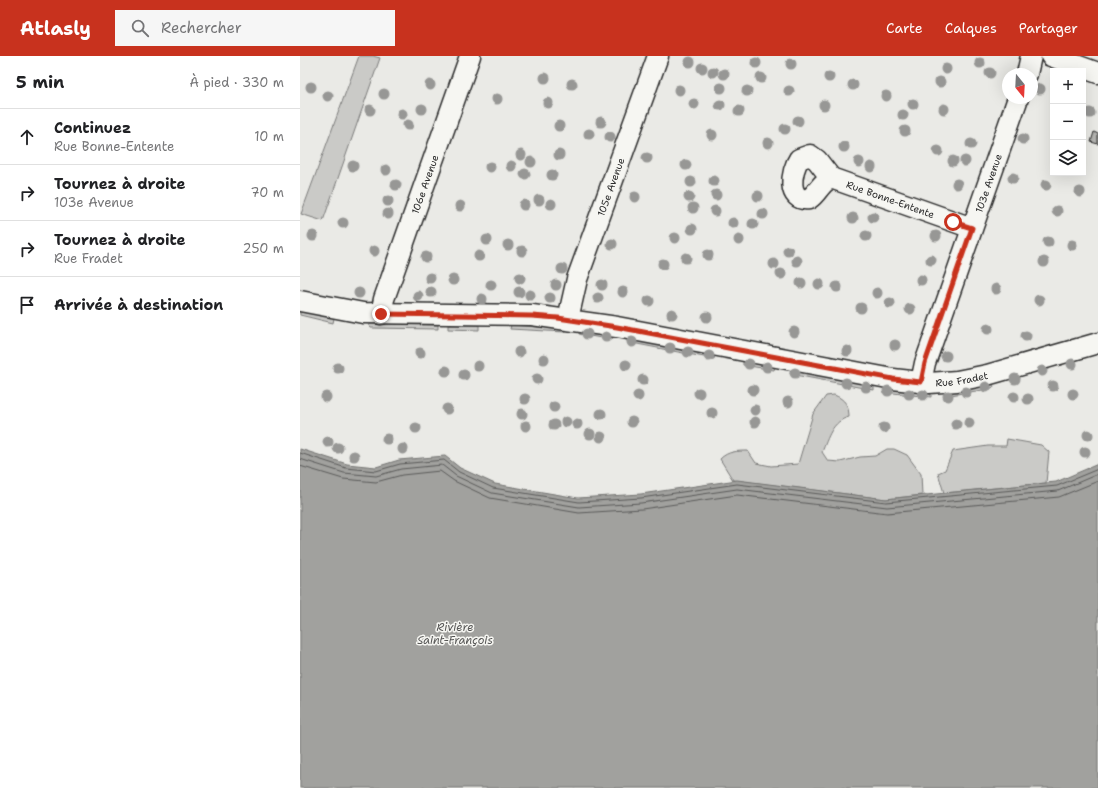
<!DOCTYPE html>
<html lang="fr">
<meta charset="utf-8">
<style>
body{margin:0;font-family:"Shantell Sans",sans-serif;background:#f6f6f6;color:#202124}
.controls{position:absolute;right:12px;top:12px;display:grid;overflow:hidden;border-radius:0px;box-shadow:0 4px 16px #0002}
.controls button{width:36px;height:36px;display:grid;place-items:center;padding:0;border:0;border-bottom:1px solid #e0e0e0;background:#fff;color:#202124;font:20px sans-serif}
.compass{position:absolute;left:702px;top:12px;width:36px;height:36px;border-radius:50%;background:#fff;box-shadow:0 4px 16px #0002;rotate:162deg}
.stop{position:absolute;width:12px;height:12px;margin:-9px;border:3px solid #c8321e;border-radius:50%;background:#fff}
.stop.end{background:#c8321e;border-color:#fff;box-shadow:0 1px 4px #0008}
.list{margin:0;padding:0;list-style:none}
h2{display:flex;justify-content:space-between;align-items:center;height:52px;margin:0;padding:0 16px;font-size:17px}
h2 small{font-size:13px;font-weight:400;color:#757577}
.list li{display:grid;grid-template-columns:26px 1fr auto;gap:12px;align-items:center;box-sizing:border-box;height:56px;padding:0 16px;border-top:1px solid #e0e0e0}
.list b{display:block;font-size:15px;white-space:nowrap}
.list p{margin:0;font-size:13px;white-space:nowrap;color:#757577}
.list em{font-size:13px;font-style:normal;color:#757577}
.icon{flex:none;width:22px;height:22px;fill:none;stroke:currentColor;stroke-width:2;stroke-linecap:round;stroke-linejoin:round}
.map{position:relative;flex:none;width:798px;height:732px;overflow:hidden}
header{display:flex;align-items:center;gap:24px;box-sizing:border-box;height:56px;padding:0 20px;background:#c8321e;color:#fff}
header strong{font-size:19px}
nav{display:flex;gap:22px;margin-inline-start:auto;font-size:14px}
.search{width:280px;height:36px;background:#f6f6f6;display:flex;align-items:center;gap:10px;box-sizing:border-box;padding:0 14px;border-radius:0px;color:#757577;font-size:15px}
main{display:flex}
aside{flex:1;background:#fff}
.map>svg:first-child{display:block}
.green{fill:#cacac7;stroke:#7a7a79}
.water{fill:#a1a19e;stroke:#727270}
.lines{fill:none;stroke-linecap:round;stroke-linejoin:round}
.shore{stroke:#5a5a59;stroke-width:1}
.building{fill:#b4b4b1;stroke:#2b2b2b}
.minor-casing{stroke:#2b2b2b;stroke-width:23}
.minor{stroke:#f6f6f2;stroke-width:20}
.tree{fill:#979795}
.route{stroke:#c8321e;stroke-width:5}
.labels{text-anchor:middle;stroke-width:3;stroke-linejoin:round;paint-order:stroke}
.street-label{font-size:10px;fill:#2b2b2b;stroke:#f6f6f2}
.water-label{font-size:11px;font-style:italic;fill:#545453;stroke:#f6f6f2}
</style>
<header>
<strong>Atlasly</strong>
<div class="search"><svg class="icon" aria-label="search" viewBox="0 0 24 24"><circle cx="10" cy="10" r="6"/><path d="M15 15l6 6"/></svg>Rechercher</div>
<nav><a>Carte</a><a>Calques</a><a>Partager</a></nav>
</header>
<main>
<aside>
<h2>5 min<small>À pied · 330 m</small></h2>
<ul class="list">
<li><svg class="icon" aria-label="ahead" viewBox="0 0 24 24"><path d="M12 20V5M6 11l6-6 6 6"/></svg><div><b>Continuez</b><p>Rue Bonne-Entente</p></div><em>10 m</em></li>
<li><svg class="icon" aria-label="right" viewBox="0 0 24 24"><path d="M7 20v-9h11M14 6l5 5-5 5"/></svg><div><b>Tournez à droite</b><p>103e Avenue</p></div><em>70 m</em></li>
<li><svg class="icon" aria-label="right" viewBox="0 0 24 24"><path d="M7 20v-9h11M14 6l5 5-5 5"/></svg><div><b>Tournez à droite</b><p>Rue Fradet</p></div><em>250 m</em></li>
<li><svg class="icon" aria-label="arrive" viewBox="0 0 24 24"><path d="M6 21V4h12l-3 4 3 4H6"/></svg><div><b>Arrivée à destination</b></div></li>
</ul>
</aside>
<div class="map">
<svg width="798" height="732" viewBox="0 0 798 732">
<rect width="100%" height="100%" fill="#eaeae6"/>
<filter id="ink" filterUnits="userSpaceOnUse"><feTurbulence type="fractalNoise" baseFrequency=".025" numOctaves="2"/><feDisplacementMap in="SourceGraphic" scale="8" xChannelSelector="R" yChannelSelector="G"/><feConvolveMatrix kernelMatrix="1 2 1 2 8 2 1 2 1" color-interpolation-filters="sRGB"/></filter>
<g filter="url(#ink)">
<path class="green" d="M59 0H73L80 2 23 165 1 158Z
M0 255 34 262 33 267 0 259Z
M68 268 138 269V273L71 272Z
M148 269H179V274L148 273Z
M211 269 265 273V276L210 273Z
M279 275 313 280 312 284 279 278Z
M328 282 415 299 414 303 327 286Z
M443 305 475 310 474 314 443 309Z
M491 314 574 330V334L490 318Z
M692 327 694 331 689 333 644 340V337Z
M584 332 631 338V341L584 336Z
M534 339C545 343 549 350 549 361 532 365 528 382 522 396L528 405 540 406 560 401 575 400 587 393H594L607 399 621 418 622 439 586 443 433 424 420 403C428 395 437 395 448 395L456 407 471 410 498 408 513 358 526 340Z
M707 383 741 389 749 396 746 427 644 437 638 417 645 414 653 395 688 390H706Z"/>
<path class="water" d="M0 393 47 408 76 411 99 404 145 400 160 412 195 428 278 442 341 438 437 424 586 443 756 426 798 408V732H0Z"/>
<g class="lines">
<path class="shore" d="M0 397 46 412 76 415 100 408 144 404 159 416 193 432 279 446 341 442 437 428 586 446 757 430 798 413
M0 403 44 417 76 420 101 413 142 409 156 420 192 437 279 451 341 447 437 433 587 451 758 435 798 418
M0 410 43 423 76 426 102 419 140 415 154 425 190 442 279 457 342 453 437 439 587 457 759 441 798 425"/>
</g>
<path class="building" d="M794 76 798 78V88L791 86Z"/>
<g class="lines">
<g class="minor-casing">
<g id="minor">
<path d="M751 0 798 17"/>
<path d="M727 18 731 0"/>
<path id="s1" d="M531 122C520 127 518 137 509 143 486 146 491 115 499 103L510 99 517 104 531 122 672 172"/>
<path id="s2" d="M0 245 63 257 232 259 317 271 593 323 629 327 657 325 687 319 798 287"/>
<path id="s3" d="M81 258 84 243 170 0"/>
<path id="s4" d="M268 263 277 223 358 0"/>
<path id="s5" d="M621 326 625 307 718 42"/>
</g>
</g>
<use href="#minor" class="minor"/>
</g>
<g class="tree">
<circle cx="390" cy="6" r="5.5"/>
<circle cx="456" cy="7" r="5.5"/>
<circle cx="680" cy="7" r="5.5"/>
<circle cx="491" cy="8" r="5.5"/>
<circle cx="402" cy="12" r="5.5"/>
<circle cx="646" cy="13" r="5.5"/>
<circle cx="413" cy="16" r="5.5"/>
<circle cx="690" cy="17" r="5.5"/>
<circle cx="424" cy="18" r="5.5"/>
<circle cx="529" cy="21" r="5.5"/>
<circle cx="245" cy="22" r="5.5"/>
<circle cx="461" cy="22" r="5.5"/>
<circle cx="640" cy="26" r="5.5"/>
<circle cx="272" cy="28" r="5.5"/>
<circle cx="130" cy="29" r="5.5"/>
<circle cx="553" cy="29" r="5.5"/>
<circle cx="11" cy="31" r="5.5"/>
<circle cx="421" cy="32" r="5.5"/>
<circle cx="740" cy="33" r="5.5"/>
<circle cx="379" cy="34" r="5.5"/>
<circle cx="447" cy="35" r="5.5"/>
<circle cx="489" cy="35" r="5.5"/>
<circle cx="84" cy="38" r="5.5"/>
<circle cx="28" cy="40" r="5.5"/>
<circle cx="586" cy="40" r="5.5"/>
<circle cx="197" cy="43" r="5.5"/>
<circle cx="248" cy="47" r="5.5"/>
<circle cx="394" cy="48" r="5.5"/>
<circle cx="613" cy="48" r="5.5"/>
<circle cx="420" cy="49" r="5.5"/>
<circle cx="524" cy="49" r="5.5"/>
<circle cx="122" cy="53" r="5.5"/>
<circle cx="644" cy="53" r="5.5"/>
<circle cx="70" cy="54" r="5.5"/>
<circle cx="439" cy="55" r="5.5"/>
<circle cx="790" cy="57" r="5.5"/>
<circle cx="102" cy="58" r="5.5"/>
<circle cx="603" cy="59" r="5.5"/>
<circle cx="498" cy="65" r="5.5"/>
<circle cx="301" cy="66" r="5.5"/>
<circle cx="108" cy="69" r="5.5"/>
<circle cx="259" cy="70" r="5.5"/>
<circle cx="485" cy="73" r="5.5"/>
<circle cx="605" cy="75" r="5.5"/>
<circle cx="289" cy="78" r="5.5"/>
<circle cx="412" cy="79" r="5.5"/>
<circle cx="310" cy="81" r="5.5"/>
<circle cx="723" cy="83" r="5.5"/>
<circle cx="468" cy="87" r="5.5"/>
<circle cx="671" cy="88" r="5.5"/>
<circle cx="544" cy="91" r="5.5"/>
<circle cx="638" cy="95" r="5.5"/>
<circle cx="221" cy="99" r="5.5"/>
<circle cx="259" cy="99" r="5.5"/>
<circle cx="347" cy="102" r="5.5"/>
<circle cx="653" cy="105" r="5.5"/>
<circle cx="665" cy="105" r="5.5"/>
<circle cx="231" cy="106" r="5.5"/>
<circle cx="559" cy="106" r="5.5"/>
<circle cx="386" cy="109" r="5.5"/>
<circle cx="53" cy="110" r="5.5"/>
<circle cx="211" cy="110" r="5.5"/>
<circle cx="190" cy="111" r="5.5"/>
<circle cx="571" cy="111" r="5.5"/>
<circle cx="86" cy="114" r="5.5"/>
<circle cx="225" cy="118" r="5.5"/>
<circle cx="252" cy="119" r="5.5"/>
<circle cx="713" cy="122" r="5.5"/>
<circle cx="414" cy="125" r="5.5"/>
<circle cx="391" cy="126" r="5.5"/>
<circle cx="657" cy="128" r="5.5"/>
<circle cx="96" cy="129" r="5.5"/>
<circle cx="746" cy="129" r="5.5"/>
<circle cx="780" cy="136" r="5.5"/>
<circle cx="416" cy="139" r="5.5"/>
<circle cx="458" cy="140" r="5.5"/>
<circle cx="335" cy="141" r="5.5"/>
<circle cx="389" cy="141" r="5.5"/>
<circle cx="239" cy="144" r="5.5"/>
<circle cx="88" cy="145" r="5.5"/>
<circle cx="251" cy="148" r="5.5"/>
<circle cx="224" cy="149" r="5.5"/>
<circle cx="160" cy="150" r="5.5"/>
<circle cx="393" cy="152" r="5.5"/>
<circle cx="415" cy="155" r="5.5"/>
<circle cx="757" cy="155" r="5.5"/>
<circle cx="88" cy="158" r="5.5"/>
<circle cx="463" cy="158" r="5.5"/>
<circle cx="573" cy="161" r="5.5"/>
<circle cx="553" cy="162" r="5.5"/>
<circle cx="43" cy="167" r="5.5"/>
<circle cx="433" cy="167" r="5.5"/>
<circle cx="453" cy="168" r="5.5"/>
<circle cx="392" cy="173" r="5.5"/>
<circle cx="13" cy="180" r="5.5"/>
<circle cx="566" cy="180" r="5.5"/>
<circle cx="636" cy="180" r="5.5"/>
<circle cx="375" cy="182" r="5.5"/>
<circle cx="187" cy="184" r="5.5"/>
<circle cx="439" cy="184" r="5.5"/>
<circle cx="748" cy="186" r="5.5"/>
<circle cx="312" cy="188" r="5.5"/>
<circle cx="208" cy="189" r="5.5"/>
<circle cx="772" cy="189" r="5.5"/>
<circle cx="74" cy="195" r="5.5"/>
<circle cx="222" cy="195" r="5.5"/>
<circle cx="488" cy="195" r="5.5"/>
<circle cx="408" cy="199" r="5.5"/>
<circle cx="179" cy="200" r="5.5"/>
<circle cx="126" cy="201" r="5.5"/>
<circle cx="386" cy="202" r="5.5"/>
<circle cx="631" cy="204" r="5.5"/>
<circle cx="497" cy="205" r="5.5"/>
<circle cx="744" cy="206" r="5.5"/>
<circle cx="363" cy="208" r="5.5"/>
<circle cx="474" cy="208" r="5.5"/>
<circle cx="262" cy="213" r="5.5"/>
<circle cx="481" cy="218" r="5.5"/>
<circle cx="130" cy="222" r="5.5"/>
<circle cx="220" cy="222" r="5.5"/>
<circle cx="153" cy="224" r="5.5"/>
<circle cx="621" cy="224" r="5.5"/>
<circle cx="501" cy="227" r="5.5"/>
<circle cx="519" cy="228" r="5.5"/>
<circle cx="191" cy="229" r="5.5"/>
<circle cx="256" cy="229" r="5.5"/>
<circle cx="302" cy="229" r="5.5"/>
<circle cx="537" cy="231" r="5.5"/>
<circle cx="696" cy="233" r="5.5"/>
<circle cx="131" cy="236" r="5.5"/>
<circle cx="219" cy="236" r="5.5"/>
<circle cx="323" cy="236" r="5.5"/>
<circle cx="59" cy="237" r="5.5"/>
<circle cx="577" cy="237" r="5.5"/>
<circle cx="230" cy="239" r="5.5"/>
<circle cx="118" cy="240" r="5.5"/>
<circle cx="250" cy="242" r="5.5"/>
<circle cx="298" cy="242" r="5.5"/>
<circle cx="182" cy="243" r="5.5"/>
<circle cx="739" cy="244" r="5.5"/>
<circle cx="349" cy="245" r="5.5"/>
<circle cx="590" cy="247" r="5.5"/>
<circle cx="561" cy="252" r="5.5"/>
<circle cx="610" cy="253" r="5.5"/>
<circle cx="372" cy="258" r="5.5"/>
<circle cx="407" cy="261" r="5.5"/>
<circle cx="688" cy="273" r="5.5"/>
<circle cx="494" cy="276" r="5.5"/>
<circle cx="287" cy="278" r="5.5"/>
<circle cx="726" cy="280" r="5.5"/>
<circle cx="306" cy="281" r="5.5"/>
<circle cx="332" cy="286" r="5.5"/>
<circle cx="595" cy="289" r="5.5"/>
<circle cx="370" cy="292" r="5.5"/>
<circle cx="547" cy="295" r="5.5"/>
<circle cx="219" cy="296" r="5.5"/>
<circle cx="388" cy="296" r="5.5"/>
<circle cx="120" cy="297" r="5.5"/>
<circle cx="409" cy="300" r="5.5"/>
<circle cx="646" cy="300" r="5.5"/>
<circle cx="244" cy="303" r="5.5"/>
<circle cx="449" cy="308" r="5.5"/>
<circle cx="772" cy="308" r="5.5"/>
<circle cx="326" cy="309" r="5.5"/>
<circle cx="178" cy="310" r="5.5"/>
<circle cx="467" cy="311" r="5.5"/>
<circle cx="38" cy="312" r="5.5"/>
<circle cx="146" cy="315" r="5.5"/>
<circle cx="742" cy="315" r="5.5"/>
<circle cx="495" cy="317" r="5.5"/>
<circle cx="164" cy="319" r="5.5"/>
<circle cx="237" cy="323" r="5.5"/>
<circle cx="715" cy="323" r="5.5"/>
<circle cx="343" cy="324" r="5.5"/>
<circle cx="546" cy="327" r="5.5"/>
<circle cx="753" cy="330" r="5.5"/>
<circle cx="566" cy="331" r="5.5"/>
<circle cx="686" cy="331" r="5.5"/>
<circle cx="453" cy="334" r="5.5"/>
<circle cx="588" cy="335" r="5.5"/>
<circle cx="666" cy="336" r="5.5"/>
<circle cx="399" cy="337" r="5.5"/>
<circle cx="609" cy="338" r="5.5"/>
<circle cx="773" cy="338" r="5.5"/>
<circle cx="623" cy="339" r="5.5"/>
<circle cx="338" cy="340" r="5.5"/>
<circle cx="648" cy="340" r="5.5"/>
<circle cx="26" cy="341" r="5.5"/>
<circle cx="714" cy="341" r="5.5"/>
<circle cx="225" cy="343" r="5.5"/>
<circle cx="728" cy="343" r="5.5"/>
<circle cx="488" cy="346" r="5.5"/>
<circle cx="254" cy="351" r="5.5"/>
<circle cx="147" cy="353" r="5.5"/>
<circle cx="455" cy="354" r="5.5"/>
<circle cx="412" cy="357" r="5.5"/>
<circle cx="222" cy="358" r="5.5"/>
<circle cx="301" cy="358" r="5.5"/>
<circle cx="266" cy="366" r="5.5"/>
<circle cx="332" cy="366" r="5.5"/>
<circle cx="455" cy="366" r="5.5"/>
<circle cx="669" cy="367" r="5.5"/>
<circle cx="277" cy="368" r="5.5"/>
<circle cx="656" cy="368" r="5.5"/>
<circle cx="254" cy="369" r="5.5"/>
<circle cx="226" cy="370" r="5.5"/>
<circle cx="116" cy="372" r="5.5"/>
<circle cx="584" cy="372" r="5.5"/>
<circle cx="290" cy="378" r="5.5"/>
<circle cx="788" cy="379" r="5.5"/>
<circle cx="301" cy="381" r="5.5"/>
<circle cx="87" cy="383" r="5.5"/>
<circle cx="28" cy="386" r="5.5"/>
<circle cx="38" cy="392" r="5.5"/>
<circle cx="103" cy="393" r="5.5"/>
<circle cx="785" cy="396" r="5.5"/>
<circle cx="54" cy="400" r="5.5"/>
</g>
</g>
<g class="lines" filter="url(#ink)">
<path class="route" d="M81 258 232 260 258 262 317 271 593 323 621 326 625 307 672 172 653 166"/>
</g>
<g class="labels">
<g class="street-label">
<text dy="4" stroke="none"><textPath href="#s5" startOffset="210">103e Avenue</textPath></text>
<text dy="4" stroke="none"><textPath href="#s3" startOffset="137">106e Avenue</textPath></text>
<text dy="4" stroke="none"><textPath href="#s4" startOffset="139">105e Avenue</textPath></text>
<text dy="4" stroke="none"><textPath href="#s1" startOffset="189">Rue Bonne-Entente</textPath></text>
<text dy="4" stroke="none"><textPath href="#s2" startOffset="669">Rue Fradet</textPath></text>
</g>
<g class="water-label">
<text x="155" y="575">Rivière<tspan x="155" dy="13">Saint-François</tspan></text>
</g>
</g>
</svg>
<div class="controls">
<button>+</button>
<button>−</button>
<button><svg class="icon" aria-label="layers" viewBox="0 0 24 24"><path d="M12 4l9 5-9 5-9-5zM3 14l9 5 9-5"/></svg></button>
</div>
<svg class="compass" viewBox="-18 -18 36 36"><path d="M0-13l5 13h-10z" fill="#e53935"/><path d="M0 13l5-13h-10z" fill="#757577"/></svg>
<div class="stop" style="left:653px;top:166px"></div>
<div class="stop end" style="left:81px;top:258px"></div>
</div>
</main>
